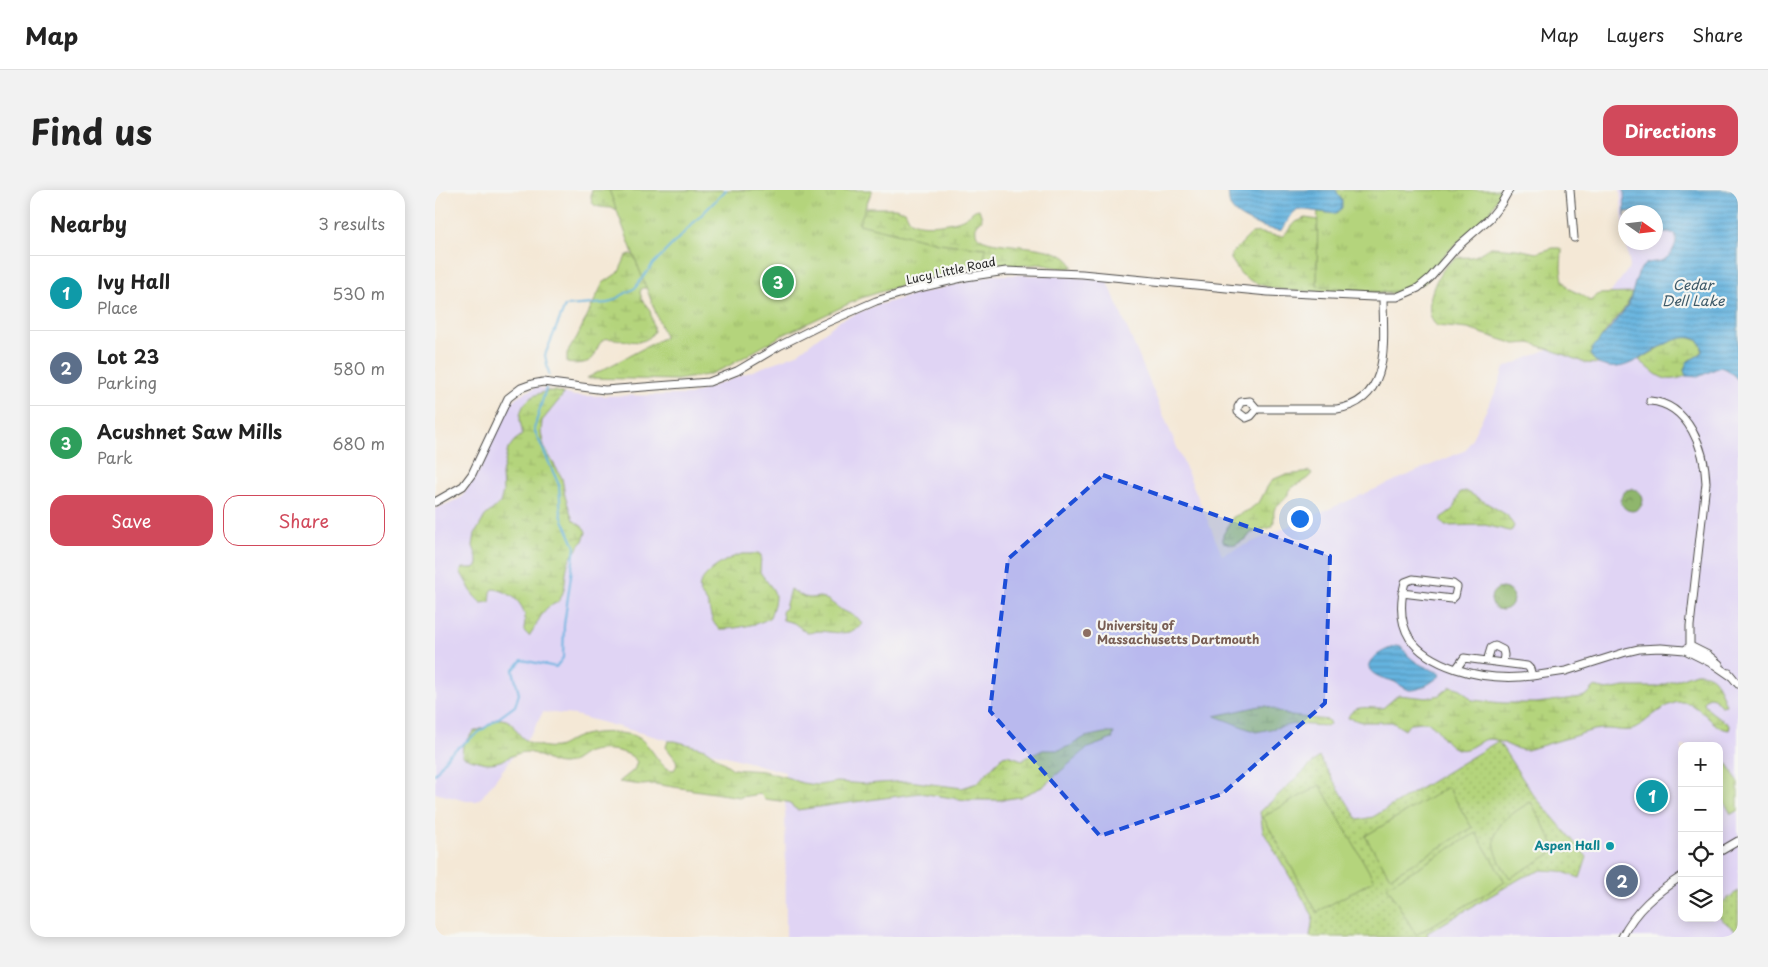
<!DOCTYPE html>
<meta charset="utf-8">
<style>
body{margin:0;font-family:"Playpen Sans",sans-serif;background:#f2f2f2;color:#222}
.controls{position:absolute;right:15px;bottom:15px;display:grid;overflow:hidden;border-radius:10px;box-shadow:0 2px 12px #0003}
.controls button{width:45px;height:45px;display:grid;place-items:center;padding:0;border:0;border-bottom:1px solid #e0e0e0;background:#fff;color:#222;font:25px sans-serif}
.compass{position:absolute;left:1183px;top:15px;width:45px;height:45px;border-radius:50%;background:#fff;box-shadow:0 2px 12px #0003;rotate:104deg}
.you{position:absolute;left:864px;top:328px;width:18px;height:18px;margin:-12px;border:4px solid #fff;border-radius:50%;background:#1a73e8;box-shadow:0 0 0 8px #1a73e833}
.badge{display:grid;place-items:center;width:32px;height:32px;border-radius:50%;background:#d1495b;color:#fff;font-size:16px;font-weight:700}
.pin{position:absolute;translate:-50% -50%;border:2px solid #fff;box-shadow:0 1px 5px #0006}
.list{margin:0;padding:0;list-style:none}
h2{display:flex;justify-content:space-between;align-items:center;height:65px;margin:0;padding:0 20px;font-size:21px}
h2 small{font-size:16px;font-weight:400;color:#767676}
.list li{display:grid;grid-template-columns:32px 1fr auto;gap:15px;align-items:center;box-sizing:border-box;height:75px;padding:0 20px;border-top:1px solid #e0e0e0}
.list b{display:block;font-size:19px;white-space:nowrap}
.list p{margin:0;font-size:16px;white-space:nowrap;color:#767676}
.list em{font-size:16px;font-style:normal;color:#767676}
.actions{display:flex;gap:10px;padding:15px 20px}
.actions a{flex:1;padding:11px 0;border:1px solid #d1495b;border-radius:15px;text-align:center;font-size:18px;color:#d1495b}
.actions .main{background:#d1495b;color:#fff}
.icon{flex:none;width:28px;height:28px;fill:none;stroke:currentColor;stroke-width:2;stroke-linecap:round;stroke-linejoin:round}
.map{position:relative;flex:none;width:1303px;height:747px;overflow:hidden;border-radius:15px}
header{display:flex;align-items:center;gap:30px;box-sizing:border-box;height:70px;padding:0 25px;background:#fff;border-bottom:1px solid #e0e0e0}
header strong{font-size:24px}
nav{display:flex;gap:28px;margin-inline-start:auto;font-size:18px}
.intro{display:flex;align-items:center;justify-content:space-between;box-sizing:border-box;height:120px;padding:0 30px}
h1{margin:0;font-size:35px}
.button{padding:12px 22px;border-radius:15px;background:#d1495b;color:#fff;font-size:18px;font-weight:700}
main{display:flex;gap:30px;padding:0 30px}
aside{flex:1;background:#fff;border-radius:15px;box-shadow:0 2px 12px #0003}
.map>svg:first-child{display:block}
.built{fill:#e0d4f4;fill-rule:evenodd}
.grass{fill:url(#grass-dots);stroke:#708054}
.forest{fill:url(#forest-crowns);stroke:#5d704c}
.wetland{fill:url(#wetland-marsh);stroke:#708054}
.park{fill:url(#park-tufts);stroke:#708054}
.pitch{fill:#b4d47c;stroke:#708054}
.water{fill:url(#water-rules);stroke:#486f85}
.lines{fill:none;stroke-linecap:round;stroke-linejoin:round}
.stream{stroke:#65b3df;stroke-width:2}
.minor-casing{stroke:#494745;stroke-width:9}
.minor{stroke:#fff;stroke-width:7}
.marked{fill:#1d4ed8;fill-opacity:0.2;stroke:#1d4ed8;stroke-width:4;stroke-dasharray:10 6;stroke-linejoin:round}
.education-dot{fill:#8d6e63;stroke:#f6f6f2;stroke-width:2}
.culture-dot{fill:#0f9aa8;stroke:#f6f6f2;stroke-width:2}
.labels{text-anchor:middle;stroke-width:4.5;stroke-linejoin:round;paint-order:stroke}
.street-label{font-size:12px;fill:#2b2b2b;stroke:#f6f6f2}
.education-label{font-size:12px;font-weight:bold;fill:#785e54;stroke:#f6f6f2;text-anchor:start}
.culture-label{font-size:12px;font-weight:bold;fill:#0d838f;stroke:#f6f6f2;text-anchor:end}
.water-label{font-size:14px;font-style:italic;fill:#3f5b6a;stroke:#f6f6f2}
</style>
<header>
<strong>Map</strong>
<nav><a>Map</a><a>Layers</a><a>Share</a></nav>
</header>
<div class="intro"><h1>Find us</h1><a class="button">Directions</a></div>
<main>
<aside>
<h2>Nearby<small>3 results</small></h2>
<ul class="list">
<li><span class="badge" style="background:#0f9aa8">1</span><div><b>Ivy Hall</b><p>Place</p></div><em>530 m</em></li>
<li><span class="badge" style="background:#5c6f8a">2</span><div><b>Lot 23</b><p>Parking</p></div><em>580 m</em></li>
<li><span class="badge" style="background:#2e9e5b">3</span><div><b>Acushnet Saw Mills</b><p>Park</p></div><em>680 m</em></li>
</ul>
<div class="actions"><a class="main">Save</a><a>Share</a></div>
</aside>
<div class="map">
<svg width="1303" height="747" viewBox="0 0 1303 747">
<defs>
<pattern id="grass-dots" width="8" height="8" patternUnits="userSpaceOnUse" patternTransform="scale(1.25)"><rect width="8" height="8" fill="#b4d47c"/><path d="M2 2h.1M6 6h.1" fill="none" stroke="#9bb66b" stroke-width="1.8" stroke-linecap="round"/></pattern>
<pattern id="forest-crowns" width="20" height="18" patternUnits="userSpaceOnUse" patternTransform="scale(1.25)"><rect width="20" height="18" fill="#8fb66c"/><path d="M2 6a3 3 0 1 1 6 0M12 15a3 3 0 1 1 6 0" fill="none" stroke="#759459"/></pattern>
<pattern id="wetland-marsh" width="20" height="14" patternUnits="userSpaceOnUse" patternTransform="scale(1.25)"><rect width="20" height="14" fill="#b4d47c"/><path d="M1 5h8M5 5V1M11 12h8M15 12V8" fill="none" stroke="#9bb66b"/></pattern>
<pattern id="park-tufts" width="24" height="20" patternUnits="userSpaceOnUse" patternTransform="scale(1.25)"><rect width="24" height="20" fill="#b4d47c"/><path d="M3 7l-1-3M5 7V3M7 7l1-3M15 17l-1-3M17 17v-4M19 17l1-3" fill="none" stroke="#9bb66b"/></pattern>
<pattern id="water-rules" width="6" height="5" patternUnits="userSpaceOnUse" patternTransform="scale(1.25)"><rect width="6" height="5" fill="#65b3df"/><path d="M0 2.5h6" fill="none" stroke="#5392b5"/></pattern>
</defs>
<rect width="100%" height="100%" fill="#f6f6f2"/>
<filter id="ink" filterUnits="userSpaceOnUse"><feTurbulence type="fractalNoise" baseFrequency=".02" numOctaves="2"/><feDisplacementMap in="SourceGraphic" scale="10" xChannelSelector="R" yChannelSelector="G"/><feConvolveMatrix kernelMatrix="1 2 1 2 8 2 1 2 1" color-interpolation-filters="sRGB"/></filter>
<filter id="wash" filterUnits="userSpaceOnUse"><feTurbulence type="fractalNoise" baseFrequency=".0096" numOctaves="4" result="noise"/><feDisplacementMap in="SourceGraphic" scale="20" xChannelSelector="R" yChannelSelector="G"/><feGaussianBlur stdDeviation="1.12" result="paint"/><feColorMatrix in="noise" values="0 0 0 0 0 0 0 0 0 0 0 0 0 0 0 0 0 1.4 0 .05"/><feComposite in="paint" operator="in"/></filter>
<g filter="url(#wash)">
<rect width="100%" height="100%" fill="#f4e8d6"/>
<path class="built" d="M1185 0H1303V747H351L350 582 140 525 108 522 99 539 47 607 41 611H31L0 603V319L26 308 46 278 62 236 81 207 102 197 140 206 255 205 362 164 404 131 439 116 486 103 559 85H616L672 90 787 365 1031 260 1062 199 1069 178 1143 146 1195 77 1191 53 1220 52V22H1190V50ZM1247 556H1284V728H1247Z"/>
<path class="grass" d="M1063 551 1097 603 1152 667 1145 688 1125 681 1107 680 1088 687 992 743 993 747H875L878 726 828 641 825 622 884 567 923 630 938 627Z
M1303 701V743L1284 727V715Z"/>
<path class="forest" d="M1186 310a11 11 0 1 1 22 0a11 11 0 1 1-22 0Z
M1056 409a11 11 0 1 1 22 0a11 11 0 1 1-22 0Z"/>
<path class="wetland" d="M157 0H372L427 18H460L470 21C472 24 473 29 476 31 485 38 522 34 531 27 536 24 537 20 544 19L547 28 546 31 541 34C541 38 540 42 542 45 552 61 629 49 638 77L631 79 603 74 561 79 527 76 188 22C184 21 180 18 176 18 163 17 153 18 157 0Z
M870 28 897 32 1040 33 1038 38H1035L1006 66 1007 70 990 93 964 104 855 101 832 97 816 91 806 84 796 69V64L817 43C827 41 838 47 848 46L861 32Z
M1056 57 1082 59 1101 63 1118 58H1125L1127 61 1126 78 1128 91 1134 99 1147 105 1155 111 1164 104 1197 103C1191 121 1179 130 1168 145 1164 151 1160 158 1155 165L1163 174 1150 173 1114 159 1095 153 1080 154 1033 139 1002 136C984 122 1002 78 1020 69 1025 66 1031 68 1036 67 1043 66 1049 60 1056 57Z
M195 64 204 67 216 98H207L205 102 207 110 215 120 219 141C209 161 185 146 169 149 158 158 164 170 148 173 142 174 137 174 132 173V163L142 147 168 93 184 82 191 66Z
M1250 146 1264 151C1271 162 1264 166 1254 170L1249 180 1251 186C1227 195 1222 184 1205 171L1204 170 1236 151Z
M113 201H121L129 204 107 231 106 243 109 257 127 288 130 306 138 330 149 338 151 342C149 354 139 360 134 371 129 383 132 394 127 405 123 416 116 413 110 420 104 428 100 438 94 446L89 441C89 437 90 434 90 429 90 413 73 400 58 399L56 402 55 412 46 413 39 406 25 381 28 378H39L43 375V370L38 356 40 344 50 326 65 313 68 302 67 284 73 259 79 251 87 245C88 239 85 235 85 229 85 212 98 204 113 201Z
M874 281 877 283C872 292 862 292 855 300 853 303 852 307 849 310 846 312 842 315 840 318 837 324 841 331 837 337L816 343 812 348 800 355 788 352V345L798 327 814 320 825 311 831 299 837 290 849 285 869 283Z
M1031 301 1072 325 1079 336 1077 340 1075 341 1050 335 1010 336 1006 331V328L1018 319 1025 302Z
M323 363 326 365 325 382C339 403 345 399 335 427 329 434 294 440 284 439 275 431 276 422 272 412 270 409 267 406 265 402 259 386 295 366 308 364 313 364 318 364 323 363Z
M355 399 369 407 375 408 385 407 393 410 405 419 423 428 427 434C418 447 398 442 385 441 380 441 377 443 372 443L359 433 348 430 347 422 350 418Z
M1261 483C1283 482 1284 499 1291 515L1286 516 1279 508 1275 507 1270 509 1269 513 1275 521 1293 534 1295 537 1294 540C1290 539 1286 539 1283 536 1272 529 1260 511 1245 512 1230 513 1214 529 1203 537 1194 544 1179 538 1169 539 1157 539 1147 544 1136 547 1121 551 1107 556 1092 560 1079 561 1068 550 1055 549 1043 549 1035 563 1022 559 1008 554 1004 537 994 533 988 531 981 533 975 533L970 540 957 532H928L913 528C918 513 935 519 948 518L963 505 992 508 1005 505 1016 496 1026 499 1037 510 1068 513H1102L1147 507 1153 504 1159 497 1172 500 1190 497H1222Z
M825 516H831L856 526 893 530 895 534 892 536 859 534 821 542 780 526Z
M61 529C79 528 76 537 87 547 92 553 104 556 111 557 126 559 128 553 140 548 155 541 185 541 200 546 218 553 223 580 239 580L242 575 241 570 231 557 233 551H240L270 559 298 579 328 581 354 588 367 593 383 595 402 592 431 594 473 591 527 598 542 593 568 566 573 565 587 570 608 560H624L635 556 650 547 669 543H679L677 549 653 558 607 597 585 607 565 610H531L485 603 362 620 352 612 330 609 325 604 305 607 219 594 207 595 184 592 199 580 202 572C195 559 164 557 151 563 143 567 138 574 127 574 114 574 103 562 91 562 80 563 74 568 65 571 53 576 39 570 27 566L28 555 38 542 51 537Z"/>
<path class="park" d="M174 0H437L424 34 503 53 551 58 548 74 490 88 426 108 348 145 290 178 272 185 242 190 152 188 230 147Z
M883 0H1066L1055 22 985 88 973 96 960 101 948 102 882 96Z"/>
<path class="pitch" d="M1293 574 1303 593V621L1296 624 1284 602V579Z
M885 595 939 690 882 722 828 627Z
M1013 597 1037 638 955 687 930 646Z
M1096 612 1122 660 1075 688C1048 649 1057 634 1096 612Z
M1041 643 1070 692 981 745 952 696Z"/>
<path class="water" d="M793 0H901L907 11V18L900 24 863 19 858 23 847 40C837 42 803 29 797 19 793 14 794 6 793 0Z
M1189 0H1303V190L1293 180 1285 177 1263 187 1251 186 1249 180 1252 172C1262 165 1273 165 1264 151 1241 136 1208 175 1182 177 1175 178 1169 176 1163 174L1155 165 1157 159C1167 146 1186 128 1193 114 1199 102 1199 88 1207 77 1216 67 1229 79 1239 58 1241 53 1242 49 1240 44L1233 42 1221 44 1220 22H1190V27Z
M961 456 967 457C975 472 990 477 1005 483L1006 485C997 492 985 501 974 500 969 498 965 495 960 492 954 489 947 489 941 485 920 473 951 459 961 456Z"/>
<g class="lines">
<path class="stream" d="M114 184 110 165 130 116 173 113 200 98 218 74 291 0
M0 584 14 564 80 516 84 504 78 480 87 470 121 477 128 468 129 435 140 357 126 325 124 295 99 239 111 198"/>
</g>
</g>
<g filter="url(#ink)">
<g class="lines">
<g class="minor-casing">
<path id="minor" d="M1135 0 1139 48
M1215 211C1254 214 1270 260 1271 293L1255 436V456L1250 460
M822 219 815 211 806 212 803 217V222L811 228 816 226 822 219H902C958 210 948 149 948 107
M0 312 28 296 37 284 73 208 86 198 97 194 108 192 170 200 274 192 302 181 346 155 384 136 441 111 484 98 531 87 571 81 647 84 833 102 938 107H962L983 98 995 88 1022 57 1055 28 1066 14 1074 0
M967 403 1017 409 1020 406 1022 397 1018 394 978 389 970 392C958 440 977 464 1021 479L1029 468 1052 471 1056 458 1060 456 1068 460 1069 465 1068 473 1052 471
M1255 456 1273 465 1284 474
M1021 479C1045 487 1072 489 1097 486L1095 479 1092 476 1068 473
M1294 483 1303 494
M1097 486 1131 481 1191 462 1204 459 1226 458 1250 460 1280 475 1296 486
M1284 662 1303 651
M1187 747C1200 720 1222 702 1247 686"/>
</g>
<use href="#minor" class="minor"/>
</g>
</g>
<path class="marked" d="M668 285 895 366 890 513 787 604 665 646 555 521 573 369Z"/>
<circle class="education-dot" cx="652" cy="443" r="5"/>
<circle class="culture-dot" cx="1175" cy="656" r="5"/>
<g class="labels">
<g class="street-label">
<text transform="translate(516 81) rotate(-12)" y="4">Lucy Little Road</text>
</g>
<g class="education-label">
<text x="662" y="440">University of<tspan x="662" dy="14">Massachusetts Dartmouth</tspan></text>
</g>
<g class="culture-label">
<text x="1165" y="660">Aspen Hall</text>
</g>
<g class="water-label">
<text x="1258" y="100">Cedar<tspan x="1258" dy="16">Dell Lake</tspan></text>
</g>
</g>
</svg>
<div class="controls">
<button>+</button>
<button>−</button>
<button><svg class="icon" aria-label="locate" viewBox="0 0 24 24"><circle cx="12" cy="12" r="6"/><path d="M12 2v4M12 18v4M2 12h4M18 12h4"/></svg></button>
<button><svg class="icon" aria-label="layers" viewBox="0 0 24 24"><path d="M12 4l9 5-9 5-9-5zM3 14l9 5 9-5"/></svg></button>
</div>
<svg class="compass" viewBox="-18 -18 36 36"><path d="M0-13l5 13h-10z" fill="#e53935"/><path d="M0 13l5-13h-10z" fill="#767676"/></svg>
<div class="you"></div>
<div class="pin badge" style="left:1217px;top:606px;background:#0f9aa8">1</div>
<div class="pin badge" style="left:1187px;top:691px;background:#5c6f8a">2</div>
<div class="pin badge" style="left:343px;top:92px;background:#2e9e5b">3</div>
</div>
</main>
